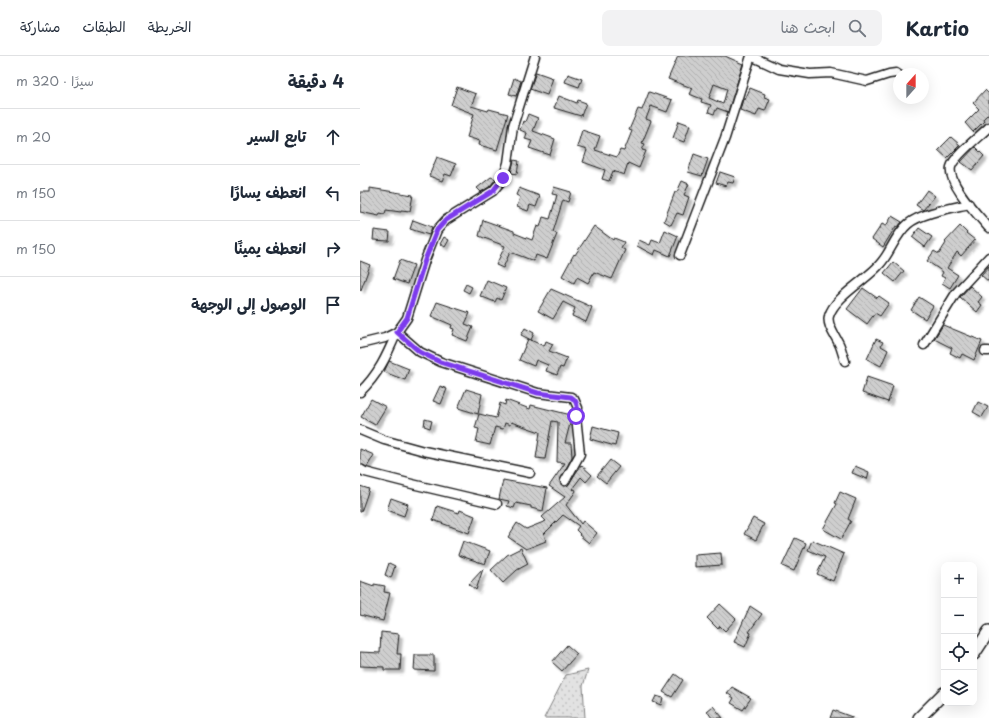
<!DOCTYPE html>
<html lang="ar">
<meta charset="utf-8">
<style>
body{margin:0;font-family:"Playpen Sans","Playpen Sans Arabic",sans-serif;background:#f2f2f3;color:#1f2937;direction:rtl}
.controls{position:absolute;right:12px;bottom:12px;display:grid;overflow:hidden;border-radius:8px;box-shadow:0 4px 16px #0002}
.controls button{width:36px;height:36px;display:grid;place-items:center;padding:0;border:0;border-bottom:1px solid #e0e1e3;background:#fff;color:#1f2937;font:20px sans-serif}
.compass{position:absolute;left:533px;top:12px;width:36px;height:36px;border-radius:50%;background:#fff;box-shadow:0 4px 16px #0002;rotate:21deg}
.stop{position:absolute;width:12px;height:12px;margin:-9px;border:3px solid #7c3aed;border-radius:50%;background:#fff}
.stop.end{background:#7c3aed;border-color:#fff;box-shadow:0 1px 4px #0008}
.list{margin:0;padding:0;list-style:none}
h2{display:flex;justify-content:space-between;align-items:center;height:52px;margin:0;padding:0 16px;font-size:17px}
h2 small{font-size:13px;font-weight:400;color:#747a83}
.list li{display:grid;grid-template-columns:26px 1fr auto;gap:12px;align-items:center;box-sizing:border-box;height:56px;padding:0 16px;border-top:1px solid #e0e1e3}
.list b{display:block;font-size:15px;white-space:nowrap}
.list em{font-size:13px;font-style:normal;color:#747a83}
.icon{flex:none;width:22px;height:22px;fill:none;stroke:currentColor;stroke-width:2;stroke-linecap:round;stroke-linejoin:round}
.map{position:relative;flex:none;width:629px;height:662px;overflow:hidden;direction:ltr}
header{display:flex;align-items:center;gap:24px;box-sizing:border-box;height:56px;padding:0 20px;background:#fff;border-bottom:1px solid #e0e1e3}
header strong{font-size:19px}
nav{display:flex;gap:22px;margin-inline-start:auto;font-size:14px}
.search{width:280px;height:36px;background:#f2f2f3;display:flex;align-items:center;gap:10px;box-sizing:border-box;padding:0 14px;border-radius:8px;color:#747a83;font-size:15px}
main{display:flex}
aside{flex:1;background:#fff}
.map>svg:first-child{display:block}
.grass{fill:url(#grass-dots);stroke:#7f7f7f}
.building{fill:url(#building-back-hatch);stroke:#1c1c1c;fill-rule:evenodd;filter:url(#shadow)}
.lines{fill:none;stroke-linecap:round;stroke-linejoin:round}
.street-casing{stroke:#1c1c1c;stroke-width:11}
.secondary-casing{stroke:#1c1c1c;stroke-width:14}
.street{stroke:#fff;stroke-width:8}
.secondary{stroke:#fff;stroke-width:11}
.route{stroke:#7c3aed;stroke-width:5}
</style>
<header>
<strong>Kartio</strong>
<div class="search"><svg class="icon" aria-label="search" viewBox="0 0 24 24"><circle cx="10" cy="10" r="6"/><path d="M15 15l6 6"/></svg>ابحث هنا</div>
<nav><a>الخريطة</a><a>الطبقات</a><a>مشاركة</a></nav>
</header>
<main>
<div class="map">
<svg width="629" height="662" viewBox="0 0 629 662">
<defs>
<pattern id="grass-dots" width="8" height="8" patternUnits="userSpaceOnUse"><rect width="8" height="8" fill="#e2e2e2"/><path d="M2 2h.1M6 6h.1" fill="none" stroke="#c1c1c1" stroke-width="1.8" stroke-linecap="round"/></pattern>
<pattern id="building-back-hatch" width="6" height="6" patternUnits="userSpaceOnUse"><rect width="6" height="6" fill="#cecece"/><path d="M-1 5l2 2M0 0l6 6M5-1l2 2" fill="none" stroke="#b0b0b0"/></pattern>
<filter id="shadow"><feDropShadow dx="3.5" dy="3.5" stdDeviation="1" flood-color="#0004"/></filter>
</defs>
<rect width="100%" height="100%" fill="#fff"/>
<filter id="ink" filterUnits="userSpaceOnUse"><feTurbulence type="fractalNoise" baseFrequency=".025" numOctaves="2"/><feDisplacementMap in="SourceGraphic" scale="8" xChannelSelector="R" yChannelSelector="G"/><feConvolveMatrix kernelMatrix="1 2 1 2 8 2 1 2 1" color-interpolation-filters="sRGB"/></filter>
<g filter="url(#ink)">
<path class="grass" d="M228 614 223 630 225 662H184L206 619Z"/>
<path class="building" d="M318 0H365L383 8 368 56 357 52 354 58 348 56 351 49 341 46 342 43 329 38 332 32 308 23ZM354 28 367 33 363 48 349 42Z
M176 16 193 22 187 39 170 33Z
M208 18 222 23 219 31 205 26Z
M154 22 161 25 156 40 149 38Z
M97 31 116 38 111 50 128 55 129 53 148 58 137 94 119 89 120 85 107 81 114 58 91 49Z
M390 32 405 38 404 41 410 43 405 55 399 53 396 60 380 54 383 43 385 44Z
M625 34 629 38V57L623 63 624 65 613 76 605 67 619 53 613 47Z
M289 36 312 44 307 56 291 50 286 63 291 65 282 87 285 88 282 94 286 95 279 112 268 107 264 119 253 115 249 125 242 123 245 114 223 106 227 94 217 91 222 74 240 80 235 94 257 101 260 94 264 95 272 75 269 74 278 53 282 54Z
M199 40 217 47 218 44 226 47 221 60 194 52Z
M168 58 178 62 173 75 195 83 190 99 169 92 172 85 165 83 167 77 160 74 163 65 165 66Z
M319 65 330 69 324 86 313 82Z
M591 81 600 89 587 102 578 94Z
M615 91 624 100 612 114 601 106Z
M334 98 348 103 342 120 328 116Z
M77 101 96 108 91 120 85 118 82 125 69 120Z
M154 104 159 105 157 118 151 117Z
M360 116 375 121 373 127 368 126 366 130 356 127Z
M131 121 136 123 129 131 121 136 117 132Z
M322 125 329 128 324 139 329 141 323 159 317 157 311 169 304 165 315 136H317Z
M194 131 211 136 208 146 203 144 193 176 197 178 187 203 176 199 174 205 150 196 143 212 136 209 145 190 119 180 123 164 154 175V177L172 184 177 170 180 171 183 161 190 163 197 139 192 138Z
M10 132 53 139 50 155 41 154V156L26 154 25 158 20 157 19 160 0 156V136H10Z
M159 132 180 140 176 151 170 149 168 155 157 151 160 141 156 139Z
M567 134 575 140 563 154 556 149Z
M532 160 542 166 538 171 536 170 523 191 512 183 522 168 526 170Z
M53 164 72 171 69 179 50 173Z
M234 170 253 184 254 182 264 186 261 192 265 194 252 223 234 216 228 227 217 221 214 227 202 220 214 198 215 199Z
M600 170 607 177H606L615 184 601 200 597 196 587 212 598 219 590 232 582 227 585 222 581 220 583 216 567 205 574 195 579 198 586 187 585 186Z
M559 172 572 181 565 191 552 181Z
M14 174 30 176 29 185 13 184Z
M305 174 318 180 310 200 296 194 294 199 277 190 279 184 290 189 292 184 300 187Z
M84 181 89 184 85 191 80 188Z
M40 204 54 209 47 228 33 223Z
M0 205 10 209 1 234 0 233Z
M533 206 544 215 535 226 524 217Z
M629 210V226L621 219Z
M127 224 146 232 141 244 137 242 135 246 120 240Z
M106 228 112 231 109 237 103 234Z
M610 230 622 241 618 246 622 249 617 256 600 241Z
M503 232 517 242 519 240 529 247 520 260 515 257 507 268 487 253Z
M191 233 232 251 226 266 212 260 215 252 203 246 193 263 178 255Z
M559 241 573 250 565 263 551 254Z
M77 246 110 257 105 268 113 271 107 285 92 279 94 273 91 272 92 269 71 260Z
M583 269 622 285 614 304 602 298 600 302 590 297 592 292 574 283Z
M165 272 174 277 171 284 161 279Z
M168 283 184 290 186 285 193 288 189 295 207 302 203 312 200 311 197 319 186 315 188 309 176 304 174 310 159 304Z
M516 283 523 286 521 290 528 294 521 310 507 303Z
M29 305 49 313 45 324 24 316Z
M507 321 533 330 528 346 502 337Z
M80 330 87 333 81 348 73 345Z
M106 333 122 338 118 358 98 352Z
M11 343 26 351 15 369 1 361Z
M146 344 170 353 171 349 211 359V364L205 387H211L212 401 200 425 203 430 208 429 221 409 232 419 226 426 221 421 212 433 213 434 215 433 216 435 206 449 221 468 223 465 237 477 229 487 219 479 220 478 216 474 219 470 203 459 184 478 186 485 166 493 148 481 157 467 166 473 186 465 182 461 205 441 189 430 205 407 197 406 198 366 192 365 185 403 176 402 180 376 151 366 150 369 145 367 143 373 135 371 130 389 116 386 119 373 115 372 119 358 136 362 140 347 145 349Z
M618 346 628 351 622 361 613 356Z
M65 363 72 365 70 372 64 370Z
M233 370 258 377 255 390 230 383Z
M0 393 14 399 7 411 0 408Z
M250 404 259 411 246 427 237 420Z
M495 410 509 416 507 423 492 417Z
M143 424 187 432 183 455 171 452V450L156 447 154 452 147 450 149 445 139 443Z
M0 430 9 433 1 456H0Z
M480 436 496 443 488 463 491 465 481 483 463 473 477 448 475 447Z
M31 442 48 448 44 460 27 454Z
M77 450 99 457 100 454 115 460 109 477 73 464Z
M393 462 404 468 396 484 384 478Z
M435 482 446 487 434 515 422 510Z
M452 484 484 498 473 525 457 518 465 501 448 494Z
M103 485 130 495 125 508 98 499Z
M161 492 168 508 157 514 143 527 131 514 147 499Z
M361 497 362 509 335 511V499Z
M29 507 35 510 31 522 25 519Z
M123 513 116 534 109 528Z
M0 525 14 530V528L25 530 24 536 30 537 23 565 0 559Z
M360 548 376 563 365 575 360 570 358 573 347 562Z
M390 550 402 558 389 576 391 577 385 591 374 586Z
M21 576 39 578 37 598H41L40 614H24V611L0 610V596L20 597Z
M207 589 217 598 202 615 192 606Z
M55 599H74V615L54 614Z
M315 618 323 624 312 641 303 636Z
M372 631 391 642 383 654 371 647 374 642 367 637Z
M296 640 303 642 301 649 293 646Z
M353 650 363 662H352L347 655Z
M473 654 492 661V662H470Z"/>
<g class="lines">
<g class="street-casing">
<path id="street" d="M391 0 419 13 450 18 471 17 507 25 529 18 536 17 539 19
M629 71C620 80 594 100 591 111 587 127 618 159 629 172
M320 199 365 82 391 0
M0 288 25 282 37 276 47 262 65 204 77 174 86 164 133 135 143 123 148 107 153 70 175 0
M564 289 596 237 629 201
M625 295H629
M485 305C483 300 482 295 480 290 477 282 466 269 469 260 474 241 508 223 520 208 531 196 535 179 548 168 561 157 592 152 609 148
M0 336C19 318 27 299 37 276L60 296 81 306 178 337 211 341 214 343 218 352 216 360 220 398 205 425
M0 374 24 384 64 395 170 417
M0 413 5 416 52 428 137 448"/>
</g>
<g class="secondary-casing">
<path id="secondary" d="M614 598 629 575
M559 662 584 637"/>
</g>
<use href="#street" class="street"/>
<use href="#secondary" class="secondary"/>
</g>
</g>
<g class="lines" filter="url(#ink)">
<path class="route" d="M143 122 133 135 86 164 77 174 65 204 47 262 37 276 60 296 80 306 178 337 211 341C218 345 218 353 216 360"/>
</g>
</svg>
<div class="controls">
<button>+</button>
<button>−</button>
<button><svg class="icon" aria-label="locate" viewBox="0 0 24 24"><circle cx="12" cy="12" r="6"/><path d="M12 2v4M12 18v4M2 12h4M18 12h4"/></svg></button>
<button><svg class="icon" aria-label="layers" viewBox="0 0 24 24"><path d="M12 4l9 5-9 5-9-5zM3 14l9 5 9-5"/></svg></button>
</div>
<svg class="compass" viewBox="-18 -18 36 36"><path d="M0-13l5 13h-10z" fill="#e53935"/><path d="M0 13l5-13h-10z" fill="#747a83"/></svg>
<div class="stop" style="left:216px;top:360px"></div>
<div class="stop end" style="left:143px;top:122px"></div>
</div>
<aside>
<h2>4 دقيقة<small>سيرًا · 320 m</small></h2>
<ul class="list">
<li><svg class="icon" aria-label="ahead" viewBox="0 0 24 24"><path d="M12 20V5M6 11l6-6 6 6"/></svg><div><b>تابع السير</b></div><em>20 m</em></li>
<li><svg class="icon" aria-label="left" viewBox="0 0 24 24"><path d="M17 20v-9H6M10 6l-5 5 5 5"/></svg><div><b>انعطف يسارًا</b></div><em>150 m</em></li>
<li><svg class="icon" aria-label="right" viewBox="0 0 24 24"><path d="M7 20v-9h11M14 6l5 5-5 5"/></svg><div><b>انعطف يمينًا</b></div><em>150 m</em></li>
<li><svg class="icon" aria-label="arrive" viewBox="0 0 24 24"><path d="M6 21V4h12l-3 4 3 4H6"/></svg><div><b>الوصول إلى الوجهة</b></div></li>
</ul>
</aside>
</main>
